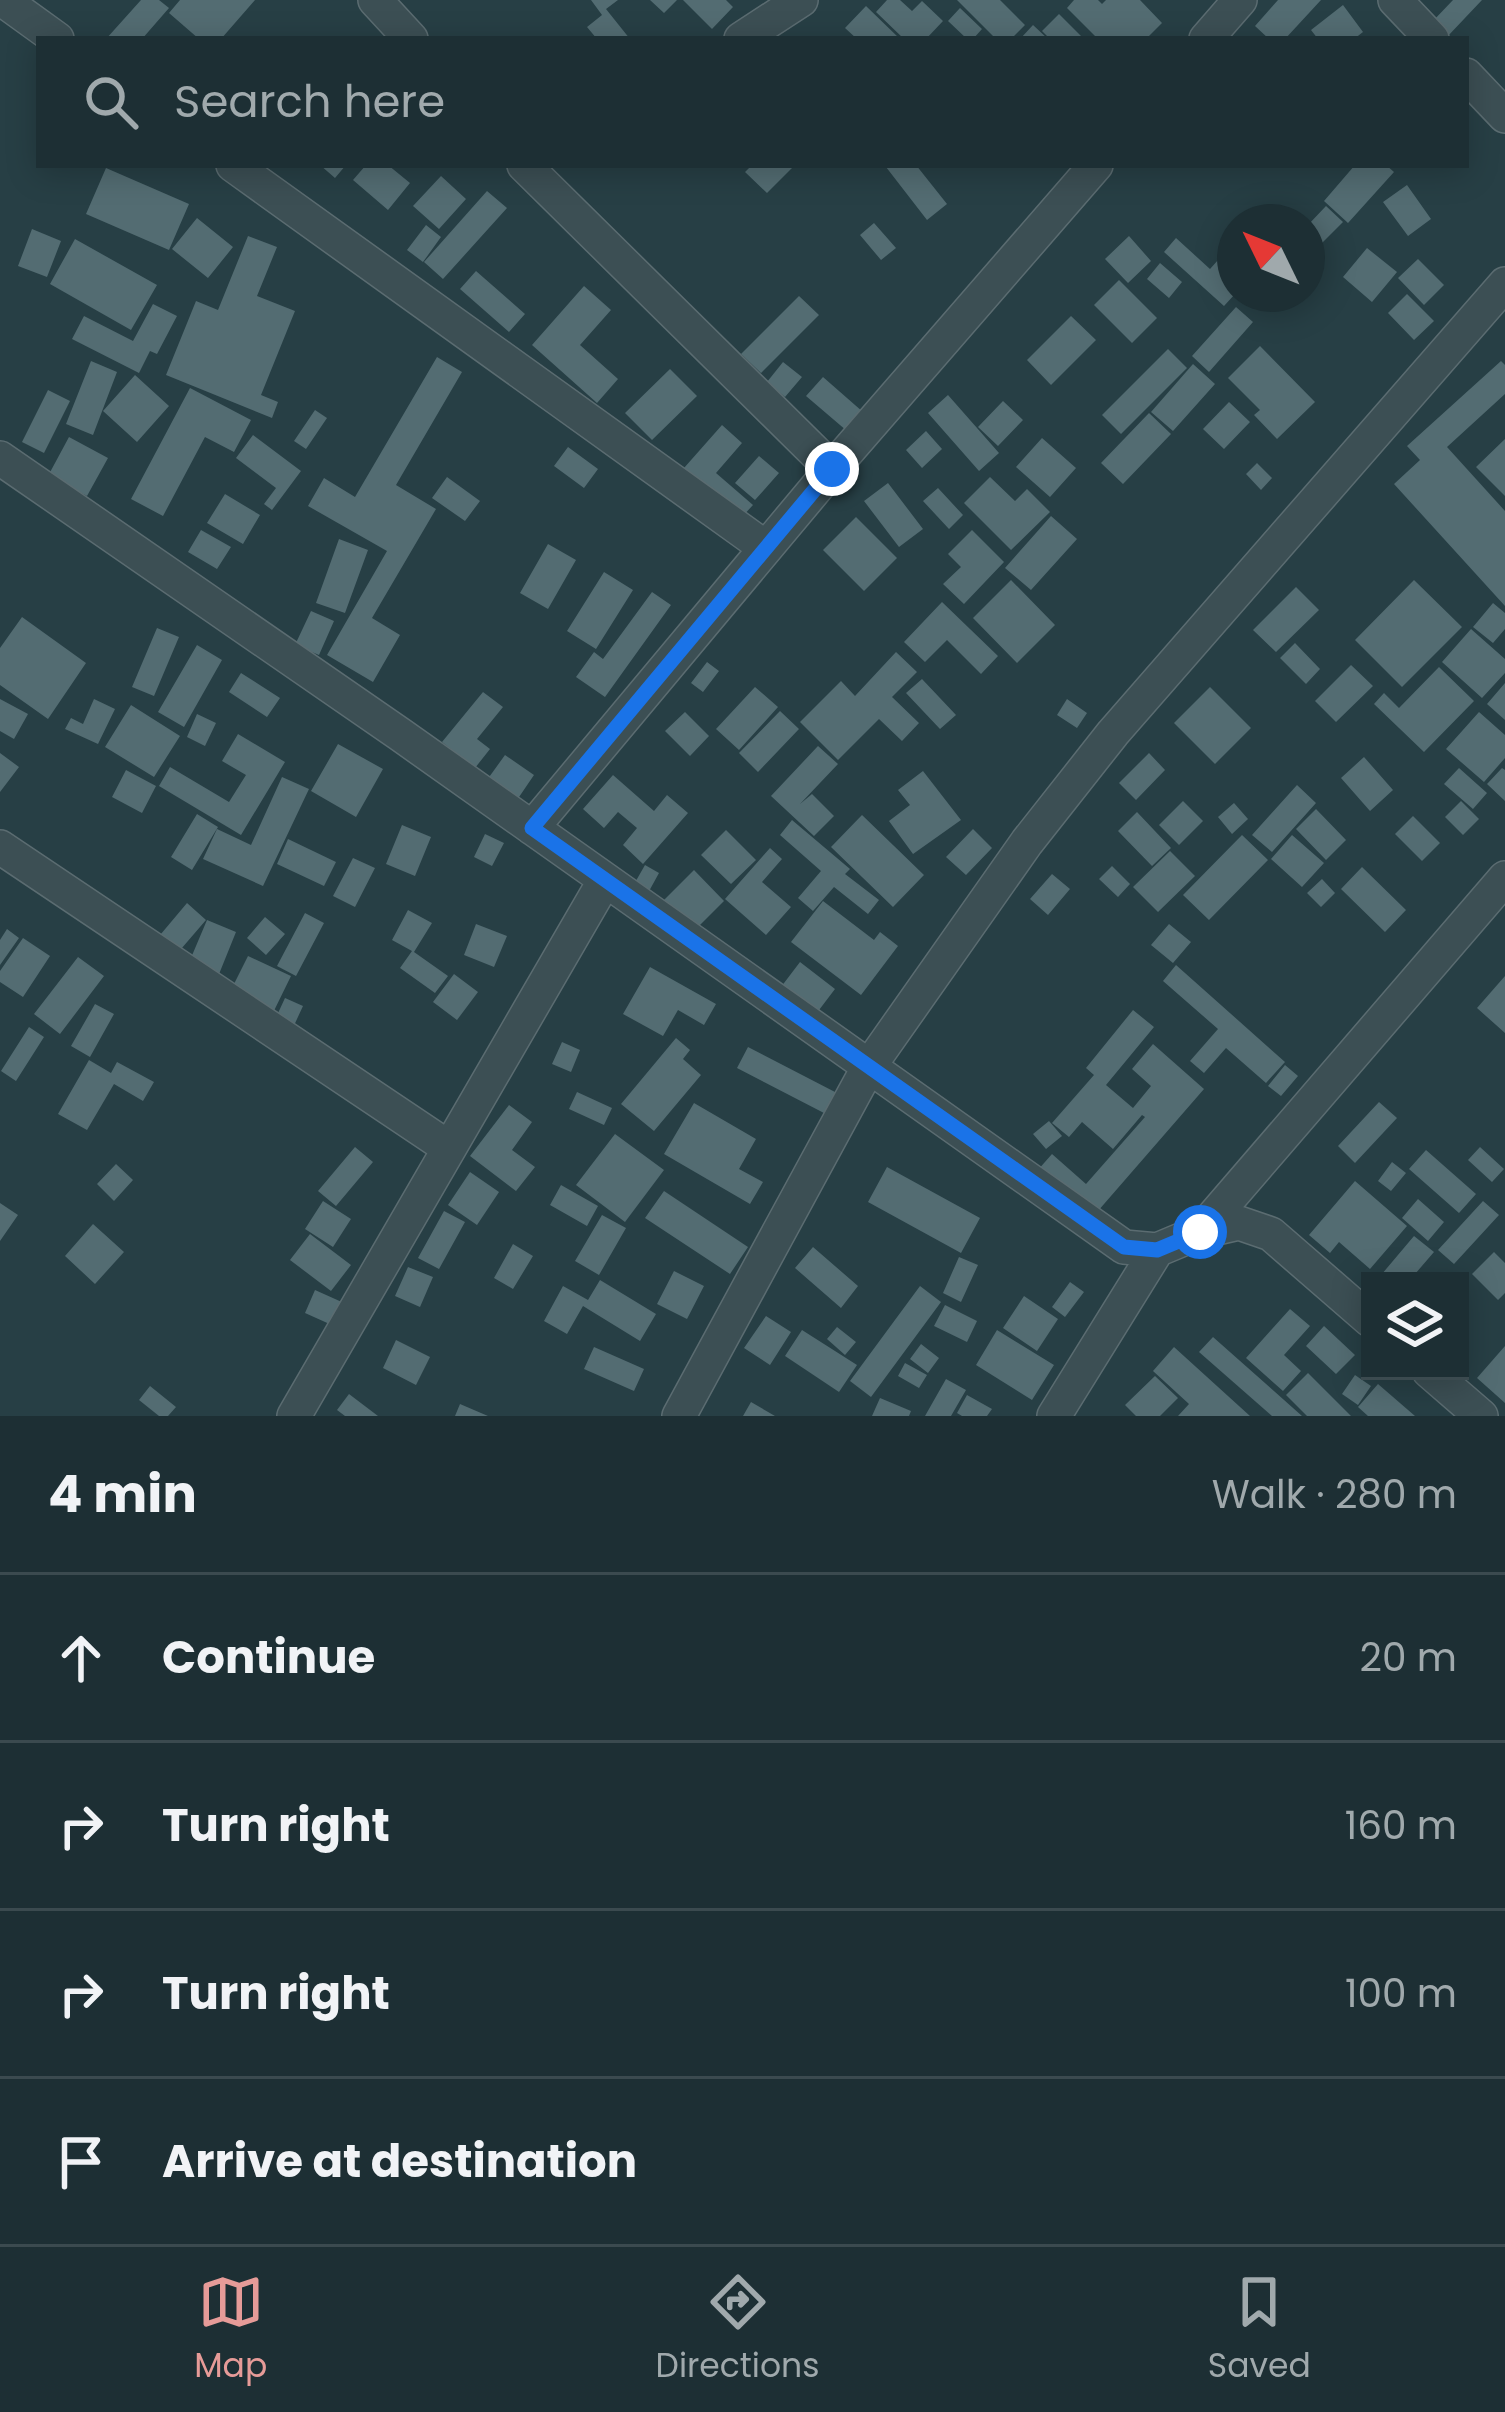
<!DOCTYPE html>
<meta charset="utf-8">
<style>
body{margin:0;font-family:Poppins,sans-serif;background:#25373c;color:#f1f3f6}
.controls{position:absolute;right:36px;bottom:36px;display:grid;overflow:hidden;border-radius:0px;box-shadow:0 6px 30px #0003}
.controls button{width:108px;height:108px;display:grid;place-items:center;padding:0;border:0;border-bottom:3px solid #3b4a4f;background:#1d2f34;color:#f1f3f6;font:60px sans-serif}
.compass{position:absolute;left:1217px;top:204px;width:108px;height:108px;border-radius:50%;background:#1d2f34;box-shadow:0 6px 30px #0003;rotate:313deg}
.stop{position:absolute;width:36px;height:36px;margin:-27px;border:9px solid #1a73e8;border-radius:50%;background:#fff}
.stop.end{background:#1a73e8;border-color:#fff;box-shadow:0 3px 12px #0008}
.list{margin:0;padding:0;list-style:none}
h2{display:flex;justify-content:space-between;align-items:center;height:156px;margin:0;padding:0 48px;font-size:51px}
h2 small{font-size:39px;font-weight:400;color:#a0a9ac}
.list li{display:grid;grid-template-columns:78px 1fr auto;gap:36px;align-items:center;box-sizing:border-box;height:168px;padding:0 48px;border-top:3px solid #3b4a4f}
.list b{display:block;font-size:45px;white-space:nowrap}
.list em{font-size:39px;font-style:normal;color:#a0a9ac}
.icon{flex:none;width:66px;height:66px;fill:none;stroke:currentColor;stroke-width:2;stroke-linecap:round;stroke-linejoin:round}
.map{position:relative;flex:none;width:1505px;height:1416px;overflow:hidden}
.search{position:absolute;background:#1d2f34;box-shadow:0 6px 30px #0003;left:36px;right:36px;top:36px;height:132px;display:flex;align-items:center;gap:30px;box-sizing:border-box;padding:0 42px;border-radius:0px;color:#a0a9ac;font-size:45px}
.sheet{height:828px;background:#1d2f34}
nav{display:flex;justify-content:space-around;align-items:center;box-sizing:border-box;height:168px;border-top:3px solid #3b4a4f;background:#1d2f34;font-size:33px;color:#a0a9ac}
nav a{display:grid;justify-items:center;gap:6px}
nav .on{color:#e69b98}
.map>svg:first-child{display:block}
.building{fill:#536c72}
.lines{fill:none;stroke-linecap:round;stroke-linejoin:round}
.street-casing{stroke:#5b6c71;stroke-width:36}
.street{stroke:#3c4f54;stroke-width:33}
.route{stroke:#1a73e8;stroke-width:15}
</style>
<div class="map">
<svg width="1505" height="1416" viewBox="0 0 1505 1416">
<rect width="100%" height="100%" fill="#273f45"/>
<path class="building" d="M141 0H159L169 8 142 39H106Z
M180 0H255L221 39H199L169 13Z
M591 0H618L606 9 630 39H597L587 27 602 15Z
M650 0H677L664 13Z
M683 0H726L733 7 712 29Z
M887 0H900L912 11 922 1 943 21 926 39H904L876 12Z
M957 0H1000L1025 25 1011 39H996Z
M1074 0H1098L1102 4 1106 0H1140L1162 23 1146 39H1098L1067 8Z
M1278 0H1321L1285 39H1269L1255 26Z
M1453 0H1482L1447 37 1432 22Z
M1343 5 1363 32 1354 39H1318L1311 30Z
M866 6 900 39H857L845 28Z
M960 8 982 29 973 39H967L948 21Z
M1059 14 1084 39H1050L1042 31Z
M1033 25 1048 39H1020Z
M320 165H346L335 178Z
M366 165H388L410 183 388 210 353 180Z
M752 165H795L767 193 745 172Z
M889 165H916L947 204 927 220 886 167Z
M1355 165H1386L1394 172 1348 223 1324 201Z
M106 168 189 204 169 250 86 214Z
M441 176 466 199 439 229 413 206Z
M1407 185 1431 219 1408 236 1383 202Z
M487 191 507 208 443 279 424 262Z
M1326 206 1343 222 1307 258V226Z
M197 218 233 247 208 278 172 249Z
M874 223 896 248 881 260 860 235Z
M426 225 441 237 423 262 407 250Z
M32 229 61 241 47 277 18 266Z
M248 236 277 247 257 296 295 311 261 395 278 402 272 418 166 375 196 301 218 310Z
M1129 236 1151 261 1128 283 1105 259Z
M1176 238 1210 269 1235 241V294L1224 306 1164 252Z
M75 239 157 285 131 330 50 284Z
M1367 248 1397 272 1372 302 1343 277Z
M1418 259 1444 285 1424 305 1398 278Z
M1160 263 1182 282 1169 298 1147 279Z
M476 271 525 314 509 332 460 289Z
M1119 280 1157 318 1132 343 1094 305Z
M584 286 611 310 580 345 618 379 597 403 532 345Z
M1407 294 1434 321 1414 340 1388 313Z
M799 296 819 315 761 373 741 354Z
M153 304 177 316 157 354 150 351 139 373 72 339 84 316 133 341Z
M1236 307 1253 322 1209 372 1192 356Z
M1071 316 1096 340 1051 385 1027 360Z
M1260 346 1315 402 1277 439 1254 415 1260 410 1228 378Z
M1168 349 1187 368 1121 434 1102 415Z
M437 357 462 372 396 485 436 509 372 618 400 635 373 682 327 655 387 551 308 506 324 478 355 497Z
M91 361 117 372 93 435 66 424Z
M1501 361 1505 365V394L1447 447 1505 511V606L1394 484 1420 460 1407 446Z
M783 362 802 377 785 397 767 382Z
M1193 364 1215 384 1173 431 1151 412Z
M670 369 697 396 652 440 625 413Z
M135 375 169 406 137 442 103 411Z
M823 377 863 412 847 431 806 396Z
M190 388 251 420 234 452 205 437 163 516 131 499Z
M48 390 70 401 44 453 22 442Z
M948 395 999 453 979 471 928 413Z
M1003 401 1023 420 998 446 978 427Z
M1229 402 1250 422 1224 449 1203 429Z
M315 410 327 418 306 449 294 441Z
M1149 413 1171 434 1123 484 1101 463Z
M722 425 742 443 716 473 753 505 741 518 684 468Z
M926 431 942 449 922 468 906 450Z
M253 435 301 471 272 510 264 504 276 488 236 458Z
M69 437 108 458 87 496 48 476Z
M1042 438 1076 468 1050 497 1016 467Z
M1505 439V496L1476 467Z
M568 447 598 469 584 488 554 466Z
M759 456 779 473 755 500 735 483Z
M1257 463 1272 478 1261 490 1246 474Z
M447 477 480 501 465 521 432 498Z
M990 477 1015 501 1027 489 1050 512 1011 550 964 503Z
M888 483 923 529 899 547 864 501Z
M938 488 963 515 949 529 923 501Z
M225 494 260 515 243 544 207 523Z
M1051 516 1077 539 1031 590 1005 568Z
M856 517 897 558 864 591 823 550Z
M201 530 231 547 217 569 188 552Z
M972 530 1004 562 964 604 943 584 961 567 948 554Z
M339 539 368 550 345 613 316 603Z
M548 544 576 560 548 609 520 593Z
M604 572 633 590 596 649 567 631Z
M1011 580 1055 625 1017 663 973 618Z
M1414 580 1462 627 1402 687 1355 640Z
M1296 587 1319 610 1276 652 1253 630Z
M652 592 671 605 605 697 576 677 594 652 603 659Z
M942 602 998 656 981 674 947 640 925 662 904 642Z
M1493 603 1505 613V629L1493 643 1473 627Z
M311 611 334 621 319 655 295 645Z
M22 617 86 663 48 719 0 685V648Z
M157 628 179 637 154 696 132 687Z
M1471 629 1505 659V673L1482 698 1442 662Z
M1295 643 1320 669 1306 684 1280 658Z
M197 645 222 660 184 727 158 712Z
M896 652 917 672 892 697 919 723 902 741 879 719 838 760 800 722 841 681 855 696Z
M707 662 719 671 703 692 691 683Z
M1351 665 1373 686 1336 722 1315 701Z
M1439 667 1474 701 1424 752 1374 704 1384 693 1399 708Z
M241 673 280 698 267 717 229 692Z
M922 679 956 715 940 729 906 693Z
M1505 683V720L1487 704Z
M755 687 778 707 739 750 716 729Z
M1210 687 1251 728 1215 764 1174 723Z
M483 692 503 707 477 739 490 749 475 768 442 742Z
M0 699 28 714 14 739 0 731Z
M94 699 115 709 98 744 65 729 71 718 83 724Z
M1067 699 1087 713 1077 728 1057 715Z
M131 705 180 736 154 777 105 747Z
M780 711 799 729 758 772 739 753Z
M685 712 709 736 690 756 665 731Z
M1479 712 1505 735V758L1484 782 1446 749Z
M197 714 216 723 205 746 187 737Z
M238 734 285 762 241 835 159 786 170 767 229 802 246 775 222 761Z
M338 744 383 769 356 817 311 791Z
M818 746 838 764 800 804 812 794 834 816 814 836 771 796Z
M0 753 19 767 0 792Z
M1149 753 1165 770 1136 800 1119 783Z
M505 755 534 775 517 800 487 780Z
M1364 757 1393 790 1370 811 1341 778Z
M1459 768 1487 793 1473 809 1444 784Z
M1502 768 1505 770V801L1487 784Z
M126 770 156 786 142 813 112 797Z
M923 771 961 820 913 854 889 821 910 805 898 790Z
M613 775 654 811 667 795 688 813 643 864 623 845 637 828 618 812 604 828 583 809Z
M282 777 309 789 263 886 203 859 217 829 251 845Z
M1297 785 1316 803 1272 852 1252 835Z
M1183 801 1203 821 1179 845 1159 825Z
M1461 801 1479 819 1463 835 1445 817Z
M1234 803 1248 819 1232 834 1218 817Z
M1316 809 1346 840 1326 860 1296 829Z
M1137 812 1171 848 1152 866 1118 831Z
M197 814 218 827 192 870 171 857Z
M862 815 924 875 893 907 831 847Z
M1413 816 1440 843 1422 861 1395 834Z
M792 820 850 869 845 874 879 900 868 914 834 887 813 911 798 898 821 871 780 835Z
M402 825 431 837 415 876 386 864Z
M973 829 992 848 966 875 946 857Z
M726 830 756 860 731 884 701 855Z
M485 834 504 843 492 866 474 857Z
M1242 835 1268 860 1209 920 1183 895Z
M1292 835 1324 863 1302 887 1271 859Z
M288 839 336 862 324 886 277 864Z
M770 848 782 859 762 882 791 907 766 935 725 899Z
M1170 851 1195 876 1158 912 1133 887Z
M353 858 375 868 355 907 333 896Z
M645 865 659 873 648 893 633 886Z
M1112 866 1130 884 1118 897 1099 879Z
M1362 867 1406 910 1385 932 1341 889Z
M694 870 724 901 691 934 661 903Z
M1052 874 1070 889 1048 915 1030 899Z
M1322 879 1335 893 1321 907 1307 893Z
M823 901 874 940 880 932 898 946 861 995 791 942Z
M187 903 206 920 169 963 150 947Z
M408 910 432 923 414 952 448 976 435 993 400 968 412 951 392 940Z
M305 913 324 923 296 976 277 966Z
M265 917 285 934 266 955 247 938Z
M207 920 236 932 215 984 185 972Z
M476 924 507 936 494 967 464 955Z
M1169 924 1191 942 1173 963 1151 945Z
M7 929 19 938 0 965V940Z
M23 938 50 956 23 997 0 982V971Z
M248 956 291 976 269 1021 226 1000Z
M78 957 104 976 60 1034 34 1014Z
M800 962 835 989 816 1014 781 987Z
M1176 965 1285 1062 1266 1083 1226 1048 1204 1073 1190 1061 1218 1029 1163 981Z
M650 967 716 1004 704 1025 678 1010 663 1036 623 1014Z
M454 974 478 992 457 1020 433 1002Z
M1505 976V1033L1477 1008Z
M285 998 303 1006 291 1032 273 1024Z
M95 1004 114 1014 90 1057 71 1046Z
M1133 1010 1154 1027 1106 1085 1133 1108 1151 1086 1132 1069 1153 1044 1204 1089 1091 1219 1037 1171 1052 1154 1086 1184 1145 1117 1142 1115 1113 1149 1082 1122 1069 1137 1052 1123 1094 1075 1086 1068Z
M29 1027 44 1037 16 1081 1 1071Z
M676 1038 690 1050 683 1059 701 1075 654 1131 621 1104Z
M562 1042 580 1050 571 1072 552 1064Z
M748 1047 864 1107 853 1128 737 1068Z
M89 1060 111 1073 117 1062 154 1082 143 1101 114 1084 87 1130 58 1114Z
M1285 1065 1298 1076 1281 1096 1268 1086Z
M577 1092 612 1108 604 1125 569 1109Z
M1379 1102 1397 1118 1355 1163 1338 1146Z
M694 1103 756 1139 739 1169 763 1182 750 1204 664 1154Z
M509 1105 532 1122 512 1150 535 1167 516 1191 470 1156Z
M1049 1121 1062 1136 1046 1149 1033 1134Z
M615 1134 664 1170 625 1222 576 1185Z
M355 1147 373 1162 336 1206 318 1191Z
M1480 1147 1504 1169 1492 1182 1468 1160Z
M1426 1150 1476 1194 1459 1213 1409 1169Z
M1392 1162 1406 1173 1391 1191 1378 1181Z
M116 1164 133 1180 114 1201 97 1184Z
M887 1167 980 1218 961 1253 868 1202Z
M470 1172 499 1192 477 1225 448 1205Z
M1355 1181 1407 1226 1370 1269 1339 1242 1330 1253 1309 1235Z
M561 1185 598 1206 587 1226 550 1205Z
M664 1191 748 1247 730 1274 645 1218Z
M1418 1199 1444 1222 1428 1241 1402 1218Z
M323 1201 351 1219 333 1247 305 1229Z
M1483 1201 1499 1215 1454 1264 1438 1250Z
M0 1203 18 1215 0 1241Z
M444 1211 465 1222 439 1269 418 1258Z
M602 1215 626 1228 599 1275 575 1261Z
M93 1224 124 1252 95 1284 65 1256Z
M310 1234 351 1265 331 1291 290 1260Z
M1414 1236 1434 1252 1409 1281H1376Z
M513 1244 533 1256 513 1289 494 1278Z
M813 1247 858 1286 841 1308 795 1268Z
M1494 1252 1505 1263V1293L1498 1300 1472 1274Z
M959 1257 978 1265 961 1302 943 1293Z
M408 1267 433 1277 420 1307 395 1296Z
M674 1271 704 1286 687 1319 657 1304Z
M600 1280 656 1314 640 1341 583 1306 567 1334 544 1321 563 1286 588 1300Z
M1070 1282 1084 1292 1065 1317 1052 1307Z
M920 1286 941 1302 871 1397 850 1381Z
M315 1290 344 1303 334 1326 305 1313Z
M1024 1296 1058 1319 1037 1351 1003 1328Z
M945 1305 977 1321 967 1342 934 1326Z
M1290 1309 1310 1326 1284 1355 1301 1371 1283 1391 1246 1358Z
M766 1316 791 1332 770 1365 744 1348Z
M1324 1326 1355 1355 1336 1374 1306 1346Z
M837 1327 856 1342 845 1355 827 1339Z
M802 1330 857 1365 839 1392 785 1356Z
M997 1330 1054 1365 1032 1400 976 1365Z
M1213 1337 1302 1416H1272L1199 1352Z
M396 1340 430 1357 416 1385 383 1368Z
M921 1344 939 1358 928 1373 910 1359Z
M1505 1346V1403L1477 1378Z
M594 1347 644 1369 634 1391 584 1369Z
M1174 1347 1250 1416H1178L1189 1404 1153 1371Z
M905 1363 927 1375 919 1388 898 1376Z
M1308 1373 1351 1416H1307L1286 1395Z
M1355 1375 1371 1386 1358 1405 1342 1394Z
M1155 1376 1178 1398 1160 1416H1136L1125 1405Z
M946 1379 966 1390 951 1416H925Z
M1378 1384 1415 1416H1368L1358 1407Z
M150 1386 176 1407 168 1416H159L139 1400Z
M349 1394 378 1416H345L337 1410Z
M967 1395 992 1409 987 1416H962L957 1413Z
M880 1398 911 1411 909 1416H872Z
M751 1402 775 1416H743Z
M460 1404 488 1416H455Z"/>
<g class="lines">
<g class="street-casing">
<path id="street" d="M3 0 57 39
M375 0 411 39
M1395 0 1432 39
M741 39 801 0
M1206 39 1240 0
M1466 75 1505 116
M233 165 766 548
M524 165 832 469
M0 458 401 735 1124 1247 1157 1250 1200 1232 1239 1223 1271 1234 1370 1320
M532 828 832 469 1096 165
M0 847 449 1148
M1200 1232 1505 878
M1429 1371 1481 1416
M294 1416 605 880
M679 1416 868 1068 1027 842 1113 733 1505 284
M1054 1416 1157 1250"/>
</g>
<use href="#street" class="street"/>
</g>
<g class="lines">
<path class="route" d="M832 469 532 828 1124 1247 1157 1250 1200 1232"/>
</g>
</svg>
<div class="controls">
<button><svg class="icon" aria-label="layers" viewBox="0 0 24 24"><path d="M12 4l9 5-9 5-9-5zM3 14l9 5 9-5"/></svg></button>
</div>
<svg class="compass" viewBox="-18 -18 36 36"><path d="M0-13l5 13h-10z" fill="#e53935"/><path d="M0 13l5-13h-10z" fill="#a0a9ac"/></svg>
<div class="stop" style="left:1200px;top:1232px"></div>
<div class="stop end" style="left:832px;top:469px"></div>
<div class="search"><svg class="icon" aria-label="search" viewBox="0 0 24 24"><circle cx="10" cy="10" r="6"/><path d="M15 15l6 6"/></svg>Search here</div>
</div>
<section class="sheet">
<h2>4 min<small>Walk · 280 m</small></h2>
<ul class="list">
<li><svg class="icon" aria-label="ahead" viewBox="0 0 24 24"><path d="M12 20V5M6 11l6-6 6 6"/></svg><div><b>Continue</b></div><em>20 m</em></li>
<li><svg class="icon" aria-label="right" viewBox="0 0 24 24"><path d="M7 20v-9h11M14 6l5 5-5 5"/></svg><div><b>Turn right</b></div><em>160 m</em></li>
<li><svg class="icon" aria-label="right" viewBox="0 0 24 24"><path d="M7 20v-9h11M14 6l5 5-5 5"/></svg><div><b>Turn right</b></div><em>100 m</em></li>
<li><svg class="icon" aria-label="arrive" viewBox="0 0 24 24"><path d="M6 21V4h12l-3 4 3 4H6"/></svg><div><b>Arrive at destination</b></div></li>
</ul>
</section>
<nav>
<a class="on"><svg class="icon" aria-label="map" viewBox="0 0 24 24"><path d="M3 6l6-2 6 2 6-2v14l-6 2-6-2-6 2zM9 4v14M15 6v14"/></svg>Map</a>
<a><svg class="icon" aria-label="directions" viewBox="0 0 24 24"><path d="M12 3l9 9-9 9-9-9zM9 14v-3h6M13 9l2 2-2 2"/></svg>Directions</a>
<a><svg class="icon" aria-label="saved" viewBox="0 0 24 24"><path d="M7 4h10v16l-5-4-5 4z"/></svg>Saved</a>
</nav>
